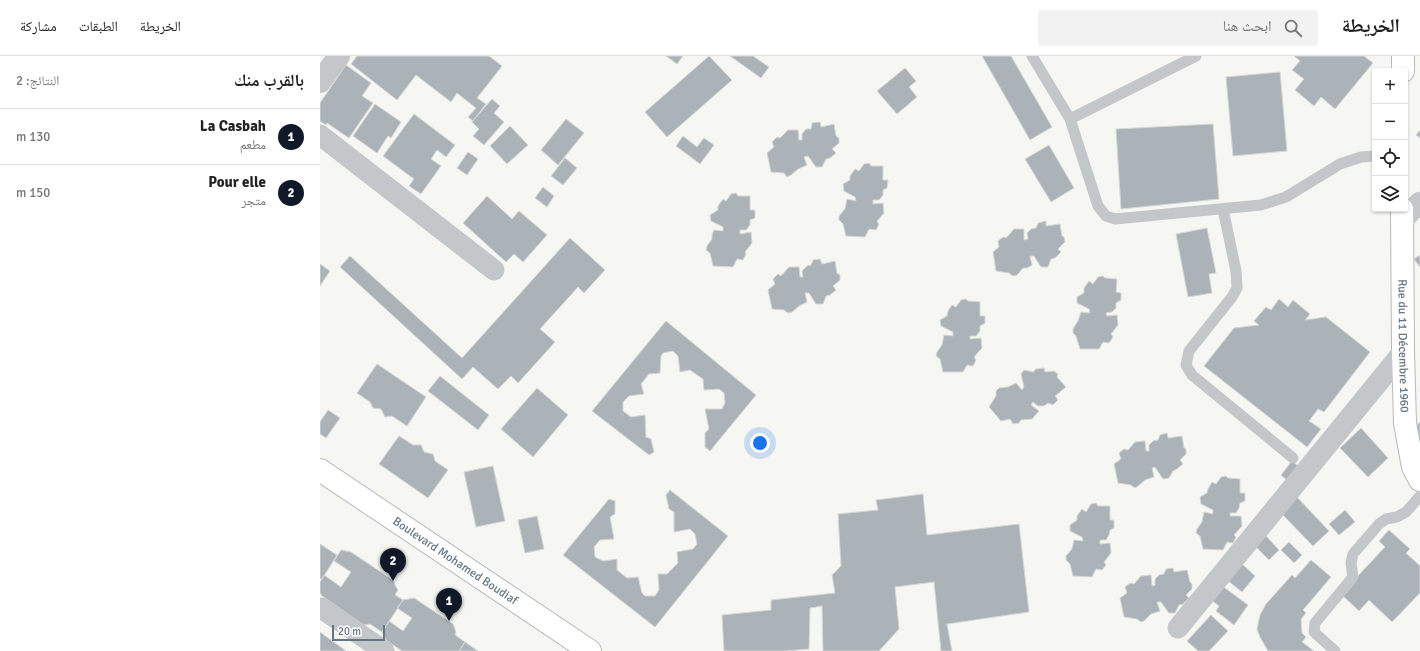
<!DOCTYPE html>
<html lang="ar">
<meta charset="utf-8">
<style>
body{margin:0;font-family:Signika,"Noto Naskh Arabic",sans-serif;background:#f2f2f2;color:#222;direction:rtl}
.controls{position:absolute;right:12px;top:12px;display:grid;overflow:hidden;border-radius:4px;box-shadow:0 1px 3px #0004}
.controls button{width:36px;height:36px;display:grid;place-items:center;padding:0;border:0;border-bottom:1px solid #e0e0e0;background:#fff;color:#222;font:20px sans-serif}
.scale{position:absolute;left:12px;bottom:10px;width:53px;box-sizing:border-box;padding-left:4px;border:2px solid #647584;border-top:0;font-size:11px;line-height:14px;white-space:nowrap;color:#647584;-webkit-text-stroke:3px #fff;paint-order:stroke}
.you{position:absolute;left:440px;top:387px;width:14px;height:14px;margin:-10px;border:3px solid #fff;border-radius:50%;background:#1a73e8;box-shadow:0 0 0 6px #1a73e833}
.badge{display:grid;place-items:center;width:26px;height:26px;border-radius:50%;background:#111827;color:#fff;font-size:13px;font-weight:700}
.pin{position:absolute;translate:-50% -33px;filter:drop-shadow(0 1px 2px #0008)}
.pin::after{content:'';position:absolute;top:21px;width:14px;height:12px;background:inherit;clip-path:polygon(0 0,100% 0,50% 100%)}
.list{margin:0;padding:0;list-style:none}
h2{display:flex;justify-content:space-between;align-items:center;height:52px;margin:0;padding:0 16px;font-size:17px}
h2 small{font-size:13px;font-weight:400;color:#767676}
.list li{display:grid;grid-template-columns:26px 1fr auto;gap:12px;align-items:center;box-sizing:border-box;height:56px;padding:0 16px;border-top:1px solid #e0e0e0}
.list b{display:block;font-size:15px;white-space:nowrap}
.list p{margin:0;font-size:13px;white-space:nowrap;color:#767676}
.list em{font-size:13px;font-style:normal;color:#767676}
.icon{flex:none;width:22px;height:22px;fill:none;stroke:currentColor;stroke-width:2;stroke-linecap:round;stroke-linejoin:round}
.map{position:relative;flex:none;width:1100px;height:595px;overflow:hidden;direction:ltr}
header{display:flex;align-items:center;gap:24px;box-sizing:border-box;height:56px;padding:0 20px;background:#fff;border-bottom:1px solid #e0e0e0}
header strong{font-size:19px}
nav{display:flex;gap:22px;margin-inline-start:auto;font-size:14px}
.search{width:280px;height:36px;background:#f2f2f2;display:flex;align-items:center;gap:10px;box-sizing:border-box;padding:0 14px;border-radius:4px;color:#767676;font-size:15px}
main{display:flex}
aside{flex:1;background:#fff}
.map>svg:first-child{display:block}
.building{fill:#abb3b9;stroke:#d7d7d5}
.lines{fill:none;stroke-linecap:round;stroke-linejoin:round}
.secondary-casing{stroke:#b5babf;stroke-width:24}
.service{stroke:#c3c7ca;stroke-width:11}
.minor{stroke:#c3c7ca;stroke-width:21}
.tertiary{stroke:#c3c7ca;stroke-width:22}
.secondary{stroke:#fff;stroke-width:22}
.labels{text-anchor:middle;stroke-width:4;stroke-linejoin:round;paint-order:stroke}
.street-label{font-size:12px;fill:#647584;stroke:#fff}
</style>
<header>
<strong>الخريطة</strong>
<div class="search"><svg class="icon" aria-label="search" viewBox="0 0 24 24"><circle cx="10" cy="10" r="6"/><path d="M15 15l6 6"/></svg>ابحث هنا</div>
<nav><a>الخريطة</a><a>الطبقات</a><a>مشاركة</a></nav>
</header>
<main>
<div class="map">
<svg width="1100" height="595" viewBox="0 0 1100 595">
<rect width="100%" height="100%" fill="#f6f6f2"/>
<path class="building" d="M37 0H169L182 10 157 42 166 48 153 65 148 61 156 52 137 37 131 46 96 19 77 44 31 8Z
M346 0H363L357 8Z
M389 0 412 24 347 81 325 56Z
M410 0H433L449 11 441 22Z
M662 0H691L732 71 710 84Z
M974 0H1044L1053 7 1015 53 1001 41 994 50 975 34 984 23 972 14 980 5Z
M26 9 51 27 42 40 53 47 29 82 7 67 6 69 0 65V47Z
M585 12 596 25 589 31 597 41 577 58 557 35Z
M960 16 967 95 913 100 906 21Z
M172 43 180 50 174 57 184 66 164 89 153 80 159 73 152 66Z
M55 48 81 66 71 82 68 80 57 97 33 80Z
M94 58 135 89 126 101 117 94 111 103 121 110 101 138 89 130 94 123 63 100Z
M246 63 264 77 238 109 221 94Z
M500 66 501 71 514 68 516 80 519 82V87L512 93 516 97 510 102 506 103 502 111H496L488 100 484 101 487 109 478 113 471 119 467 121 464 117 451 116 447 97 454 91 452 86 457 81 460 82 468 74H478L479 84H482V78L486 73H491L492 67Z
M893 68 899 143 801 153 796 73Z
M190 70 208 89 187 108 170 90Z
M1100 74V82L1096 79Z
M363 80 377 91 384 82 394 89 380 108 356 90Z
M729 89 754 132 731 146 705 103Z
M148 96 158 103 147 119 137 112Z
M245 102 257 112 243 129 231 120Z
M549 107 551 110H563V124H568L567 132 563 134V139L559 144H553V148L563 147 564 157 557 165 559 168 556 174 549 173 545 181 526 180 523 168 519 164V160L525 153 527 143 536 145 535 141 524 135 523 128 530 124V120L535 113 539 115 544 108Z
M223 131 234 140 227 151 215 142Z
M416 137 418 140H430V154H435V162L430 164V169L426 174H420V178L431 176 432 187 425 196 426 198 423 204 417 203 413 211 393 210 390 197 386 194 387 190 392 183V179L394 174 403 175V171L391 165 390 159 398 154V150L403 143 406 145 411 138Z
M167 140 192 163 199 155 227 179 203 206 194 198 186 206 143 167Z
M726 165V170L740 168 742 180 744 181 745 186 738 193 741 196 735 202 731 203 728 211H721L714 200H710L712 209 707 212H703L697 219 693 220 689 217 676 215 673 196 679 191 678 185 683 181 686 182 694 173H704V184L708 183 707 177 711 173 716 172 718 167Z
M887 172 896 217 889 218 892 237 868 241 856 178Z
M250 182 285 214 264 237 258 231 220 273 235 286 198 327 191 320 178 333 153 311 142 323 20 211 30 200 142 302Z
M1100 199V211L1094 203Z
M500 203 502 208 515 205 517 217 520 219V224L513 230 516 234 510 239 506 240 503 248H496L489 237H485L487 246 479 250 472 256 468 257 464 254 452 253 448 234 455 228 453 223 458 218 461 220 469 211H479L480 221H483L482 215 487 210 491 209 493 204Z
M0 208 10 215 0 230Z
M783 220 785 222 797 223 796 236 801 237V244L796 247V252L792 256 786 257 787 260 797 259 798 269 791 278 793 281 789 287 783 286 779 293H760L756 280 753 277V273L758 265 761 256 770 257 769 253 757 247V241L764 237V232L769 225 773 228 778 221Z
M646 243 648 245 660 246V260H665V267L660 270V275L656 280H650V283L661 282 662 292 654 301 656 304 653 310 647 309 643 316H623L620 303 616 300 617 296 622 289 624 279 633 280V276L621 270 620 264 627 260 628 255 632 249 636 251 641 244Z
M959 243 968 251 973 244 990 258 985 264 1006 261 1050 296 1004 356 998 353 989 365 1001 373 987 391 884 310 914 272 939 269 934 265 946 251 951 254Z
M346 265 436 339 390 395 385 391V377L389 373 385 353H402L405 347 404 337 399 333 384 334 383 323 370 314 360 316 358 300 353 295 343 297 341 300 340 317 329 318 321 328 324 338 309 340 303 346V355L311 361 325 359 326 381 331 383 334 396 329 399 272 355Z
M57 308 106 341 87 370 72 360 65 361 61 353 53 352 50 346 37 337Z
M724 312 725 316 734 315 738 318 737 321 746 331 735 340 738 344 733 349 728 347 724 350H718L713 346 711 349 719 355 712 363 701 364 699 367 693 368 690 363 681 365 669 351 676 340V335L679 332 688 331 696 327 702 334 704 331 701 318 704 314 713 316 716 313Z
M120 320 169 359 158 374 108 335Z
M217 332 248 359 213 401 181 373Z
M8 354 20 362 6 382 0 378V366Z
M1100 366V389L1088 379Z
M1041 372 1068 402 1048 421 1020 392Z
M847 377 848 382 862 380 864 392 866 393V398L860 404 863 408 857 413 853 415 849 422 843 423 835 411 832 412 834 421 825 424 818 430 815 432 811 429 798 427 794 408 801 403 799 397 804 393 808 394 815 386 825 385 826 395H829V389L833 385 838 384 840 379Z
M79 380 93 389H101L104 396 113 398 115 405 128 414 108 442 59 408Z
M972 405 979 411 968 425 961 419Z
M173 410 185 465 156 471 144 416Z
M906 420 908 422 920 423V437H925V445L920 447 919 452 916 457H910V460H921L922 470 914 479 916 481 913 487 907 486 903 494 883 493 880 480 876 477 877 473 882 466 884 456 893 458V454L881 448 880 441 887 437 888 433 892 426 896 428 901 421Z
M350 434 408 480 335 571 243 499 289 443 295 445V458L290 461 294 483 280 484 274 491 275 501 283 505 297 503V514L307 522 318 521 322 537 325 540H335L339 534 338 518H347L358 507 357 496 373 493 377 488 375 478 370 473 354 476V456L349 453 346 439Z
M603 438 607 479 699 468 709 556 627 568 632 595H621L614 526 575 531 579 573 559 595H503L502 550 490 552 489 593 466 595H404L402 559 451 554V544L515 537 512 519 521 510 518 458 558 454 556 444Z
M976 440 1009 475 993 490 960 456Z
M776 447 778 450H790V464H794V472L790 474 789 479 786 484H780V488L790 487 791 497 784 506 786 509 782 514 776 513 772 521 753 520 750 508 746 504V500L752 493 754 484 763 485 762 481 750 475V469L757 464V460L762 453 766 456 771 448Z
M1025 454 1035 466 1019 479 1009 468Z
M217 460 224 493 205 497 198 464Z
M1069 474 1090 493 1086 497 1100 510V537L1072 566 1049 544 1039 555 1021 538 1065 491 1059 485Z
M946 480 959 494 949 504 935 490Z
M969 486 982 499 974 507 961 494Z
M0 488 17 499 2 523 0 522Z
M21 494 31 496 74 525 75 529 78 534 75 539 83 544 62 576 50 568 44 569 2 540 0 537V526L4 519 21 531 31 516 14 505Z
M991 504 1011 521 983 554 986 557 981 563 982 577 986 581 982 586 994 595H948L940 581 937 573 940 559 946 548 972 519 975 522Z
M921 507 935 520 922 536 907 524Z
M853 512 854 516 867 514 870 526 872 528V533L866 539 869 542 863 548 859 549 855 557H849L841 546H837L840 555 831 558 824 565 821 566 817 563 804 561 800 542 807 537 805 531 810 527 814 528 821 520 831 519 832 530 835 529V523L839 519 844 518 846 513Z
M901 529 928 549 914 569 896 555 899 550 890 543Z
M94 542 133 568 136 576 135 579 145 586 139 595H82L66 584 62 576 69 565 83 575 92 562 77 552 83 544Z
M891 559 908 575 889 595H878L867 585Z
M0 576 26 595H0Z
M145 586 158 595H139Z"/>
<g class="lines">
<g class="secondary-casing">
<g id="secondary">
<path d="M1083 15V0"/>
<path id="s1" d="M1082 153 1083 296 1085 367 1093 411 1100 424"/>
<path id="s2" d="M0 414 270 595"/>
</g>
</g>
<path class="service" d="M712 0 750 63 778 150 786 160 795 163 941 149 966 141 1020 108 1041 101 1055 100
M750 63 876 0
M903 153 916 215 917 232 912 241 869 295 866 309 872 319 973 402
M1015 595 994 576 995 567 1033 521 1031 507 1033 498 1059 468 1066 463 1077 461 1086 456 1100 440"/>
<path class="minor" d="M0 79 174 214
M1082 165 1100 146
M1 552 64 595
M858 572 1083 296"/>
<path class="tertiary" d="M0 26 19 0"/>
<use href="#secondary" class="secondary"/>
</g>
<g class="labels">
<g class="street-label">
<text dy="4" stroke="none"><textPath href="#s1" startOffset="137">Rue du 11 Décembre 1960</textPath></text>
<text dy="4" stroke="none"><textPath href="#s2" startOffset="163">Boulevard Mohamed Boudiaf</textPath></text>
</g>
</g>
</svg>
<div class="controls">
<button>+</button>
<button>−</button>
<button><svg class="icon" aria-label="locate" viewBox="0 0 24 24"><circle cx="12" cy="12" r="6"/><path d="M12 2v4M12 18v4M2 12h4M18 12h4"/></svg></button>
<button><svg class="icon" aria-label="layers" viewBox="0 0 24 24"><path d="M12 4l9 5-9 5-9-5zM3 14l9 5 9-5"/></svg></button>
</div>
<div class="scale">20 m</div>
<div class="you"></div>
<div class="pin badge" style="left:129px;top:565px">1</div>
<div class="pin badge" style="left:73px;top:525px">2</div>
</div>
<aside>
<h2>بالقرب منك<small>النتائج: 2</small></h2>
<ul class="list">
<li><span class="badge">1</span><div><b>La Casbah</b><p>مطعم</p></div><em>130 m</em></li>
<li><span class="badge">2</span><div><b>Pour elle</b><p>متجر</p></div><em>150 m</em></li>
</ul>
</aside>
</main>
